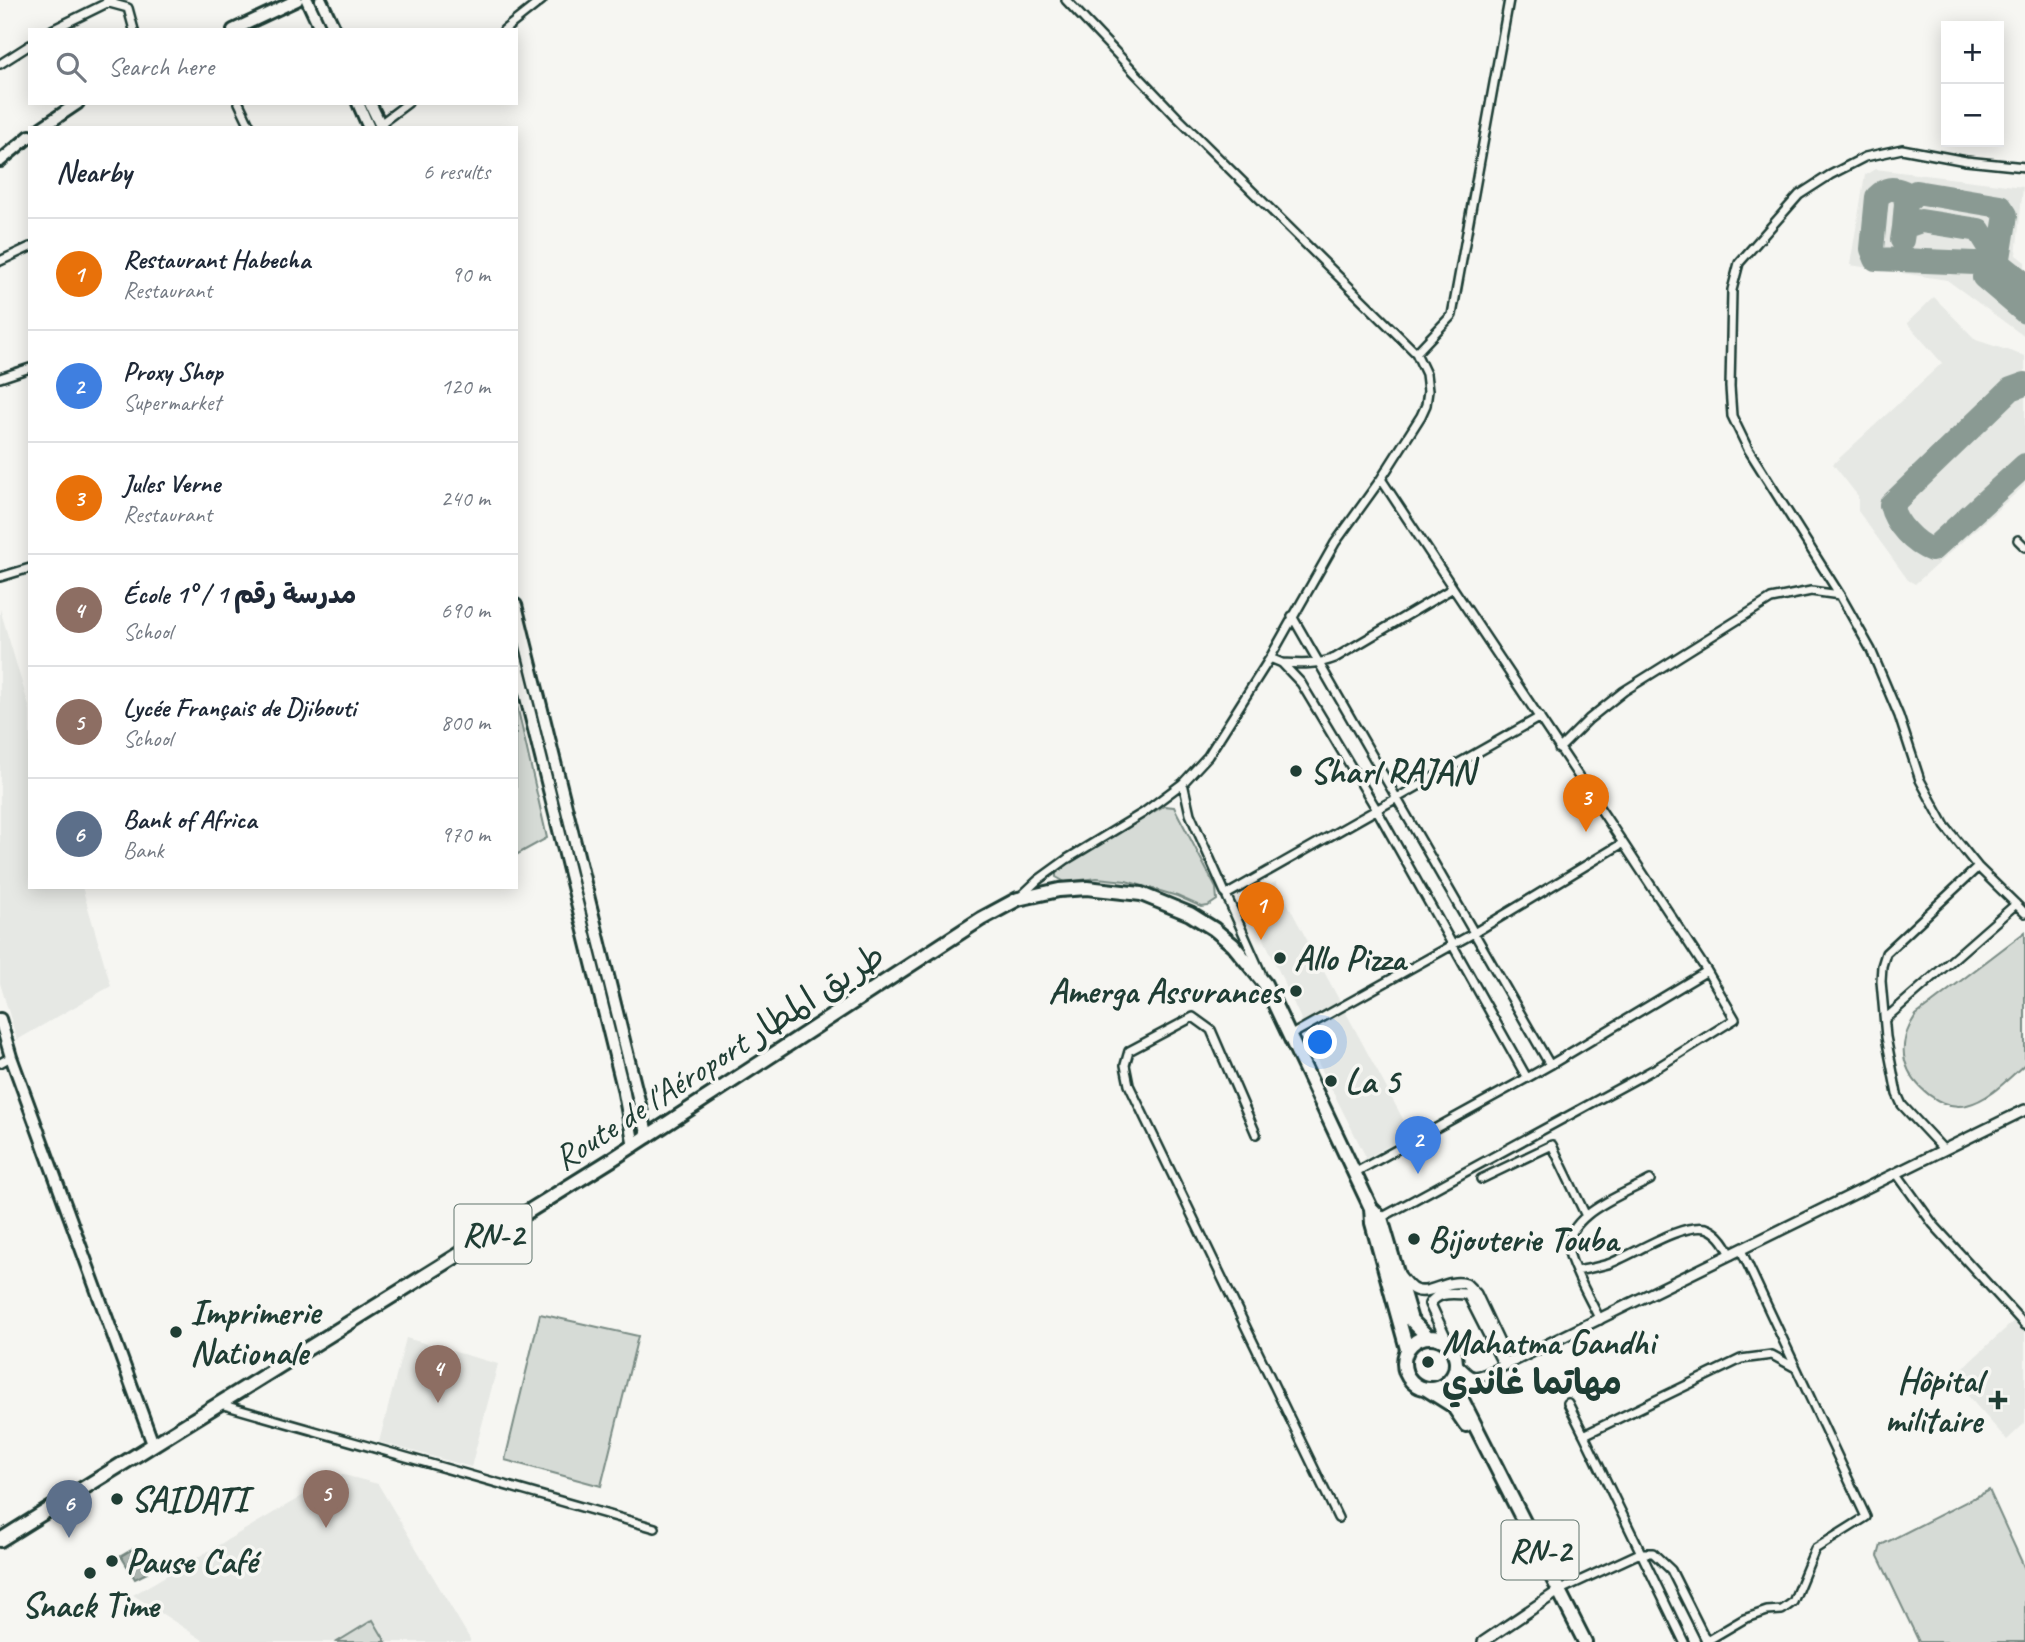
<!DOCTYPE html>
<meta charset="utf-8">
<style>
body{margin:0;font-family:Caveat,"Playpen Sans Arabic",sans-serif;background:#f2f2f3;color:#1f2937}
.controls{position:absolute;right:21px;top:21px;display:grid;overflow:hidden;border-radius:0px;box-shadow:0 4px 18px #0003}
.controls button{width:63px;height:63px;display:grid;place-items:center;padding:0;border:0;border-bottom:2px solid #e0e1e3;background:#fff;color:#1f2937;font:35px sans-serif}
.you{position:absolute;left:1321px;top:1043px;width:24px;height:24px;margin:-18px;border:5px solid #fff;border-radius:50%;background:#1a73e8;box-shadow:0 0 0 10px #1a73e833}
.badge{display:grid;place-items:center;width:46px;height:46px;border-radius:50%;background:#0f766e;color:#fff;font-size:23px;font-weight:700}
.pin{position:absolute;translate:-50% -58px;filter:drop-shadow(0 2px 4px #0008)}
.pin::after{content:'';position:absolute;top:37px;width:24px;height:21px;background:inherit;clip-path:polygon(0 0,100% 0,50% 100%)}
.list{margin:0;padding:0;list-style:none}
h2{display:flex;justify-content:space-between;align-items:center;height:91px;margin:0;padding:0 28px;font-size:30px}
h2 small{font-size:23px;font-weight:400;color:#747a83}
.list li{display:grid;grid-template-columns:46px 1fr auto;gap:21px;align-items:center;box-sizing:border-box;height:112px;padding:0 28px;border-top:2px solid #e0e1e3}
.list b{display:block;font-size:26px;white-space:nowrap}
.list p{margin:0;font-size:23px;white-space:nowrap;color:#747a83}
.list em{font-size:23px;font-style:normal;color:#747a83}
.icon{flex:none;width:38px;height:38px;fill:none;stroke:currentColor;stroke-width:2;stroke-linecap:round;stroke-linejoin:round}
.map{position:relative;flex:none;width:2025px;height:1642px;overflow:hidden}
.search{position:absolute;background:#fff;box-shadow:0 4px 18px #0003;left:28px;top:28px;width:490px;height:77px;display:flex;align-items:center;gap:18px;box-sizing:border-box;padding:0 24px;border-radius:0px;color:#747a83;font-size:26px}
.panel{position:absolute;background:#fff;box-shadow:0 4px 18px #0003;left:28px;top:126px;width:490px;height:763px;border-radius:0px}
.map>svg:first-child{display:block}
.built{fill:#e6e8e4}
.green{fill:#d6dbd6;stroke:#7a8c85;stroke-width:2}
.water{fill:#aab3ae;stroke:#72847d;stroke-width:2}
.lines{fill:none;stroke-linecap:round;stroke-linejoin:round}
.taxiway{stroke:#8a9a93;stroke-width:24}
.minor-casing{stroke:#1f3d34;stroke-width:12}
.tertiary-casing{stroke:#1f3d34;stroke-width:14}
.secondary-casing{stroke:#1f3d34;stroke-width:16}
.primary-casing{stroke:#1f3d34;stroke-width:18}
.minor{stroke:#f6f6f2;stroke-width:7}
.tertiary{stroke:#f6f6f2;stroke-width:9}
.secondary{stroke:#f6f6f2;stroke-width:10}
.primary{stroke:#f6f6f2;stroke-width:12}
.poi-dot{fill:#1f3d34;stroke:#f6f6f2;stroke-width:2.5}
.labels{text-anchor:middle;stroke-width:7;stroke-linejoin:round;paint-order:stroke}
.shield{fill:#f6f6f2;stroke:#60746d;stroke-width:2}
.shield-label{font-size:33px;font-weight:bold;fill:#1f3d34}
.poi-label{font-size:35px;font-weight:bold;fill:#1f3d34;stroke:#f6f6f2;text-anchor:start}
.street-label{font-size:35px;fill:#1f3d34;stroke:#f6f6f2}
</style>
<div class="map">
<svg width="2025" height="1642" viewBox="0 0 2025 1642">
<rect width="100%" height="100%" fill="#f6f6f2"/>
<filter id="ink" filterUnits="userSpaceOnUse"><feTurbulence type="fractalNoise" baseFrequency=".0143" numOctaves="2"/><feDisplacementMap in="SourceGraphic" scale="14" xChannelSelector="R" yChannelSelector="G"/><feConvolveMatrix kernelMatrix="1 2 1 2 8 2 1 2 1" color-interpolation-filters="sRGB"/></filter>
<g filter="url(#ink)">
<path class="built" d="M1875 169 2023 187 2016 255 2025 262V337L1947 280 1850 265 1865 175Z
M1934 297 1976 340 2025 356V485L1915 584 1908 580 1858 511V496L1833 464 1942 363 1907 323Z
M0 609 30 710V887H82L111 986 17 1040 0 983Z
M1254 881 1271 884 1276 882 1411 1134 1363 1160 1366 1157 1303 1033 1306 1030 1241 889Z
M2016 1319 2025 1329V1423L2007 1440 1952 1378Z
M406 1338 498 1364 471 1467 379 1442Z
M340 1474 378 1484 470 1639V1642H206L133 1595Z"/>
<path class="green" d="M516 701 547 838 516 855Z
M1164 806 1174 807 1216 888 1217 900 1208 906 1202 907 1177 896 1126 881 1097 878 1065 882 1056 877V871L1072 858Z
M2025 932V1064C2008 1079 1989 1100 1967 1105 1941 1111 1912 1086 1905 1061 1901 1045 1907 1028 1916 1015Z
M540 1314 638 1336 601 1486 505 1460Z
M1989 1490 2025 1569V1642H1919L1878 1556 1881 1545Z
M373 1620 386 1642H337Z"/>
<path class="water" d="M133 1549 147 1573 135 1579 121 1556Z"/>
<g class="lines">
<path class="taxiway" d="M1906 203 1904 192C1892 187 1886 188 1877 197L1872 249 1876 259 2000 264 2025 284
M1904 227 1906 203 1916 192 2000 206 2006 215 1999 258 2000 264
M1902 240 1904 227 1921 221 1979 230 2000 264
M1994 263 1986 267 1984 277 2025 312
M2025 384 2011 389 1891 505C1895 523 1914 544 1932 550L2025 465"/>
<g class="minor-casing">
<path id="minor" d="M106 2 128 8 134 30
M52 30 113 0
M504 30 542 0
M0 64 30 45
M239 103 251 128
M380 124 408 103
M2025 167 1966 161 1902 149 1865 157 1830 175 1799 195 1739 263 1732 290 1730 387 1732 416 1748 449 1840 595 1871 650 1899 716 1920 780 1945 826 1978 867 2025 913
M0 261 30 247
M1416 353 1452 315 1509 0
M0 378 30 368
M1381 479 1453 588
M2018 540 2025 547
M0 577 30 568
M1292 616 1550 1065 1707 971 1623 843
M1270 658 1282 663 1301 683 1377 810 1527 1078 1356 1172
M1282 663C1300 664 1318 665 1335 658L1453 588 1623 843 1474 933 1291 1035
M1559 749 1589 719 1624 691 1771 599 1811 591 1840 595
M1183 783 1190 814 1261 973
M1226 895 1540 717
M1021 896 1038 880 1067 859 1143 813 1183 783 1208 756 1270 658 1335 543 1381 479 1421 416 1426 405 1428 391 1426 374 1416 353 1178 118 1066 0
M1885 1019 2016 904
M0 1063 11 1057
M1527 1078 1550 1065
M1256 1134 1211 1030 1193 1017 1129 1051 1125 1065 1129 1085 1338 1518
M1944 1150 1902 1105 1897 1094 1886 1037 1881 981 1882 966 1886 953 1978 867
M1897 1174 1933 1224 2025 1325
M1481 1179 1552 1145 1585 1214
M1379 1219 1658 1067 1735 1019 1707 971
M1576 1271C1587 1269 1598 1267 1608 1264 1633 1255 1680 1223 1706 1228 1719 1232 1726 1244 1731 1255
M1600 1320C1590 1299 1577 1278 1570 1256 1558 1217 1624 1194 1650 1180
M1568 1403 1584 1435
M220 1404 655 1528
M1560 1590 1640 1553H1653L1671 1570 1707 1642
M1684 1642 1584 1435 1741 1359 1772 1355 1794 1367
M1705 1642 1744 1619 1767 1611 1782 1610 1793 1602 1815 1549 1866 1517 1741 1250"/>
</g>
<g class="tertiary-casing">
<path id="tertiary" d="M1399 1274C1403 1279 1409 1288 1415 1290 1430 1296 1447 1278 1466 1284L1476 1294 1500 1345
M1448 1343 1430 1304C1438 1290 1454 1294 1468 1294L1501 1359 1505 1362 1512 1361
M1456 1363C1470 1376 1470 1381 1489 1373L2025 1110
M1483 1642 1560 1590"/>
</g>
<g class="secondary-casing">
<path id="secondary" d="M307 0 321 30
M321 0 335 30
M233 30 297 0
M358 103 369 128
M370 103 382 128
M41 128 78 103
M0 161 30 136
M516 605 648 1137
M516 657 623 1088 634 1146
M0 1019 11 1057 153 1444"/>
</g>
<g class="primary-casing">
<path id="primary" d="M1371 1208 1381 1218 1411 1320 1427 1336
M1404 1363a26 26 0 1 1 52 0a26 26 0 1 1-52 0Z
M1451 1378 1585 1642
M1426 1389 1453 1406 1466 1425
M1459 1393 1471 1378
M0 1540 611 1160 981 919 1018 899 1059 890 1087 888 1141 894 1190 914 1214 929 1233 945 1265 984 1371 1208 1372 1223 1407 1349"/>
</g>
<use href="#minor" class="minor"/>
<use href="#tertiary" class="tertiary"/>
<use href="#secondary" class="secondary"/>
<use href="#primary" class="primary"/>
</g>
</g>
<g class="poi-dot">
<circle cx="1296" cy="771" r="7"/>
<circle cx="1280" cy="958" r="7"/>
<circle cx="1296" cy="991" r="7"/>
<circle cx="1331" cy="1081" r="7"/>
<circle cx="1414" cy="1239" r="7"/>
<circle cx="176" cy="1332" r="7"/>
<circle cx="1428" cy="1362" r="7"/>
<path d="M1994.5 1389.5h7v7h7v7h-7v7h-7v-7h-7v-7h7z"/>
<circle cx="117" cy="1499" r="7"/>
<circle cx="112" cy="1561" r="7"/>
<circle cx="90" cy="1573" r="7"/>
</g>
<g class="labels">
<g class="shield">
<rect x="454.5" y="1204.5" width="77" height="59" rx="5"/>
<rect x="1501.5" y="1520.5" width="77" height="59" rx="5"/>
</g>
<g class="shield-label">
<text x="493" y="1246">RN-2</text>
<text x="1540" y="1562">RN-2</text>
</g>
<g class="poi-label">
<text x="1310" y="783">Sharl RAJAN</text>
<text x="1294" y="970">Allo Pizza</text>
<text x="1282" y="1003" text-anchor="end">Amerga Assurances</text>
<text x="1345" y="1093">La 5</text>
<text x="1428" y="1251">Bijouterie Touba</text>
<text x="190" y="1324">Imprimerie<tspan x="190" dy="40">Nationale</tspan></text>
<text x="1442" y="1354">Mahatma Gandhi<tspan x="1442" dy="40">مهاتما غاندي</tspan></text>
<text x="1982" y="1392" text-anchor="end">Hôpital<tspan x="1982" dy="40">militaire</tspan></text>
<text x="131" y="1511">SAIDATI</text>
<text x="126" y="1573">Pause Café</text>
<text x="90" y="1617" text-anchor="middle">Snack Time</text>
</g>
<g class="street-label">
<text transform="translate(719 1056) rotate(-33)" y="12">Route de l'Aéroport طريق المطار</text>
</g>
</g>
</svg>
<div class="controls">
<button>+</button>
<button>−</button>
</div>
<div class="you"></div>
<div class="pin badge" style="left:1261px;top:940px;background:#e8710a">1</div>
<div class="pin badge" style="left:1418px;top:1174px;background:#3f7fe0">2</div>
<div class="pin badge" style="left:1586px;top:832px;background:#e8710a">3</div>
<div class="pin badge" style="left:438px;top:1403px;background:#8d6e63">4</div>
<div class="pin badge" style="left:326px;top:1528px;background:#8d6e63">5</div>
<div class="pin badge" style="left:69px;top:1538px;background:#5c6f8a">6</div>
<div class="search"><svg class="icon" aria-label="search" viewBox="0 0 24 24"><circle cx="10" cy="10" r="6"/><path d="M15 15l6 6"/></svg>Search here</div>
<section class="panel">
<h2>Nearby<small>6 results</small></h2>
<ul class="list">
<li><span class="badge" style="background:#e8710a">1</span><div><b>Restaurant Habecha</b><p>Restaurant</p></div><em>90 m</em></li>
<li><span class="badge" style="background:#3f7fe0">2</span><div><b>Proxy Shop</b><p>Supermarket</p></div><em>120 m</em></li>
<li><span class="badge" style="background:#e8710a">3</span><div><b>Jules Verne</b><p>Restaurant</p></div><em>240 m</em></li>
<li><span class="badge" style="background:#8d6e63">4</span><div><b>École 1° / مدرسة رقم 1</b><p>School</p></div><em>690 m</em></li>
<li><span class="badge" style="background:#8d6e63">5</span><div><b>Lycée Français de Djibouti</b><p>School</p></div><em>800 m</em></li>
<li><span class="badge" style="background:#5c6f8a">6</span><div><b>Bank of Africa</b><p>Bank</p></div><em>970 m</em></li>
</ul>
</section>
</div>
